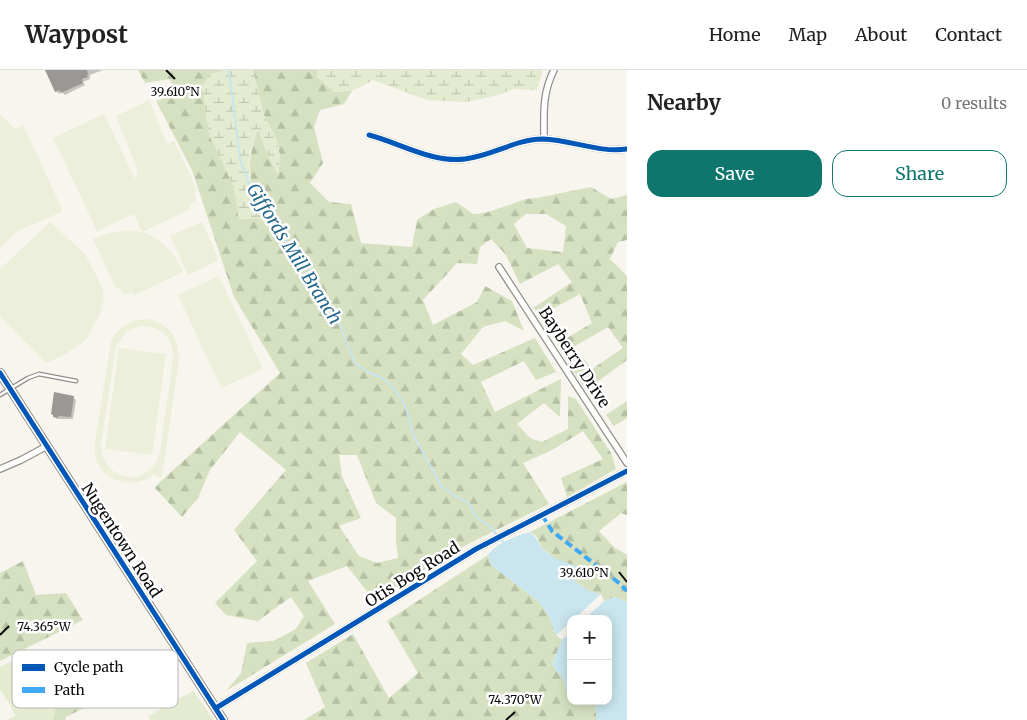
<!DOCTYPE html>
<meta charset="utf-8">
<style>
body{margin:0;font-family:Merriweather,serif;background:#f6f6f6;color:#222}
.controls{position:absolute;right:15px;bottom:15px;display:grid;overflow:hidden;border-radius:10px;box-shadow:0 2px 12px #0003}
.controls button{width:45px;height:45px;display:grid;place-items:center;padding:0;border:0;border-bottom:1px solid #e0e0e0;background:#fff;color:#222;font:25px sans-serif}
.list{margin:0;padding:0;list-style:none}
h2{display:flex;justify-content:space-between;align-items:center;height:65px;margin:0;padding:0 20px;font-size:21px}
h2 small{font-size:16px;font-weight:400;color:#767676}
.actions{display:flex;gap:10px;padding:15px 20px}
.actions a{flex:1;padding:11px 0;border:1px solid #0f766e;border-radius:15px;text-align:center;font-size:18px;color:#0f766e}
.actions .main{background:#0f766e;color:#fff}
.map{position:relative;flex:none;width:627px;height:650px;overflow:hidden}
header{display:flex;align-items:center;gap:30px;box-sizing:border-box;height:70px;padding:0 25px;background:#fff;border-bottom:1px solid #e0e0e0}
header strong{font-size:24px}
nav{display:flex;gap:28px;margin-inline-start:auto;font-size:18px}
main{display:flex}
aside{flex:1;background:#fff}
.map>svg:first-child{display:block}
.green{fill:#e3ebd0}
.forest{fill:url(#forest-firs);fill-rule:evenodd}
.wetland{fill:url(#wetland-marsh)}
.pitch{fill:#ecefda;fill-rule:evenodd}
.water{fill:#c9e5ed}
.shadow{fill:#0003}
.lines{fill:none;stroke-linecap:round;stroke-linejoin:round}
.stream{stroke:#c9e5ed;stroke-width:2}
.building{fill:#9a9894}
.lane-casing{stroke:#91908d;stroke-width:5}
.street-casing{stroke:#91908d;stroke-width:8}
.secondary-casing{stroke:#888683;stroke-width:10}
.lane{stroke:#fefefc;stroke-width:2.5}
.street{stroke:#fefefc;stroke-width:5.5}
.secondary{stroke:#f3f0e8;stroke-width:8}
.quiet{stroke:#3fa9f5;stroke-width:4;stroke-dasharray:8 4;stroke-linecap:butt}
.cycleway-casing{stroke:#fff;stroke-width:8}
.cycleway{stroke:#0057b8;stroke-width:5}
.ticks{fill:none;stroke:#0a0a0a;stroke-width:2}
.labels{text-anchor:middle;stroke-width:5;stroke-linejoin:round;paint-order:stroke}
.street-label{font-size:16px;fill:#0a0a0a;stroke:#fff}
.water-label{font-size:18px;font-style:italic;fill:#24688a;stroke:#fff}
.key{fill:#fff;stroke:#b6b6b6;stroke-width:1}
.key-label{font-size:14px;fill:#0a0a0a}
.ticks-label{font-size:12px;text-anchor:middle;fill:#0a0a0a;stroke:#fff;stroke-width:5;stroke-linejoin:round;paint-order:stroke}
</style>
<header>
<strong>Waypost</strong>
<nav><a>Home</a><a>Map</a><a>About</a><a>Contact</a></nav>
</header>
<main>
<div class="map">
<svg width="627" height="650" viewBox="0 0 627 650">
<defs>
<pattern id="forest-firs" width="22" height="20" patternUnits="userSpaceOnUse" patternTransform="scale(1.25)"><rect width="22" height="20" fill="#d5e1c0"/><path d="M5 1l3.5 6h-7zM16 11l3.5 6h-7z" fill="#b6c0a4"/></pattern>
<pattern id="wetland-marsh" width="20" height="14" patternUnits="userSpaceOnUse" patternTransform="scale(1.25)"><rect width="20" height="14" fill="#e3ebd0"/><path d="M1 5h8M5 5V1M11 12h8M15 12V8" fill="none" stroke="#c1c8b1"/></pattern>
</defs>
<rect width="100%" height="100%" fill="#f8f5ee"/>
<path class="green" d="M28 583 66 609 51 630 56 636 53 650H7L15 646 11 636 0 620V597Z
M193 621 214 650H150L148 646Z"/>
<path class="forest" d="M138 0H227L209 5 210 65 234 117 239 149 258 148 276 161C272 146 261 134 255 120 245 99 251 79 258 59L269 88 278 104 280 87 277 70 264 45 253 0H318L317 6 334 22 352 21 344 34 320 40 314 57 323 93 310 113 329 132 351 134 361 173 412 177 417 150 434 139 456 132 473 144 485 143 526 129 537 128 591 117 611 129 627 125V170L618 172 610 189 627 206V290L586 320 568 293 582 287 592 299 623 278 608 257 563 283 557 274 592 253 580 224 541 245 533 238 572 212 558 194 520 214 506 185 491 169 480 177 477 194 457 193 423 230 433 255 477 232 485 216 512 231 524 261 505 251 483 257 461 284 473 295 535 268 556 302 536 310 524 291 481 312 495 342 561 309 560 347 544 333 517 354 530 368 542 372 568 359V326L576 329 611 383 616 399 567 427 561 408 603 389 583 361 552 380 523 393 549 434 468 474 374 530 347 496 308 511 335 554 226 621 241 603 247 573 273 571 296 559 304 546 291 527 258 551 226 545 215 533 257 491 234 460 286 400 240 362 210 400 198 428 182 447 155 418 159 413 280 303 234 227 192 100 156 31 178 23 169 9 145 13ZM526 144H546L566 156 563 182 527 178 514 154ZM339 385H357L376 433 396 448V472L398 488 377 493 359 486 339 456 361 448 342 406Z
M627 331V348L614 356 606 345Z
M627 412V445L621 443 599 461 614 477 627 485V532L615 527 604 531 601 524 589 521 574 511 572 503 542 478 536 466 530 462Z
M488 485 490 494 539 532 549 546 556 565 562 570 552 594 564 611 568 626 571 627V631L595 634 597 650H304L325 637 306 593 353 564 389 628 418 603 387 551Z
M23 491 36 525 66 523 83 550 0 591V503Z
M104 611 114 623 66 647 65 650H53L56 636Z"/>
<path class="wetland" d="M227 0H253L264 45 277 70 280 87 278 105 269 88 258 59 250 81 249 104 255 120 268 140 277 162 258 148 239 149 234 117 209 65 202 16 209 5Z
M318 0H543L537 20 514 19 495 26 466 32 427 30 373 10 352 21 334 22 316 6Z"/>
<path class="pitch" d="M149 30 167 74 174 71 197 120 194 124 196 128 195 132 190 134V139L142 162C163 170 174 182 183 202L135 225 131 222 127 224 122 223 120 219 116 218 93 169C110 162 124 158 142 162L134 144 97 161 53 68 104 44 135 109 138 101 116 46Z
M0 44 15 59 23 55 63 141 16 162 0 178Z
M50 152 85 184 102 217 104 228 100 244 86 270 64 285 46 293 0 246V199Z
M202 152 219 190 188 205 170 166Z
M219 206 263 299 221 318 178 225Z
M146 249C170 253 179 267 179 290L162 407H156V403C130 424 91 409 95 373L111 271C118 257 130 250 146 249ZM140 256C159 255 173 267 173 286 171 310 167 333 163 356 162 367 162 380 157 390 142 420 101 407 101 375L116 276 126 262Z
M119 278 166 284 152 385 105 379Z"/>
<path class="water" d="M530 462C536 467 538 472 542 478 552 490 570 493 585 499L580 506 572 503 574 511 589 521 601 524 574 549H571V552L556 565 549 546 539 532 490 494 488 485C496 473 516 466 530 462Z
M615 527 627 532V650H597L595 634 580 631H608V549H585L604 531Z
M571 562V627L568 626 564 611 552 594 562 570Z"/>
<path class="shadow" d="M47 0H103L90 5V9L83 12 85 15 65 25 62 22 59 24 56 21Z
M73 327 76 330 73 349H57L54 346Z"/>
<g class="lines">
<path class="stream" d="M229 0 240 89 251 120 277 162 293 178 313 207 335 243 355 293 368 302 384 309 395 319 406 338 413 364 442 417 455 426 468 432 476 447 489 456 505 474"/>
</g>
<path class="building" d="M45 0H87L88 4 87 5 88 7 82 9 83 13 61 23 60 20 55 22Z
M54 322 74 326 71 347 58 346V348L53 347V345L51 344Z"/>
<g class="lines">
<g class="lane-casing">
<path id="lane" d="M0 325 28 308 39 304 76 311"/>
</g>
<g class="street-casing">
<path id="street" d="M369 65C400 73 432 93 465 89 492 86 516 69 543 69 572 70 598 83 627 79
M544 69C544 43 542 24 554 0
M499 197 627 393
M0 399 21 390 47 376
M216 638 476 479 627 401"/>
</g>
<g class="secondary-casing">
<path id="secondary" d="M0 303 223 650"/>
</g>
<use href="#lane" class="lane"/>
<use href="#street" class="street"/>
<use href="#secondary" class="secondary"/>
<path class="quiet" d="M542 445 552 461 619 513 627 521"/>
<g class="cycleway-casing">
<path id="cycleway" d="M369 65C400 73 432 93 465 89 492 86 516 69 543 69 572 70 598 83 627 79
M0 303 223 650
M216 638 476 479 627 401"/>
</g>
<use href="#cycleway" class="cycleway"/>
</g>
<path class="ticks" d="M166 0 175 9M619 502 627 512M0 565 9 556M506 650 515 642"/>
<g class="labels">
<g class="street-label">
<text transform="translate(575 287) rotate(57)" y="6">Bayberry Drive</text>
<text transform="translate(122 470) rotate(57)" y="6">Nugentown Road</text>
<text transform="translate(412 504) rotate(-32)" y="6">Otis Bog Road</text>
</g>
<g class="water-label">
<text transform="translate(294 184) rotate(58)" y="6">Giffords Mill Branch</text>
</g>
</g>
<rect x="12" y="580" width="166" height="58" rx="8" class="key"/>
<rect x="22" y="594" width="23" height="7" fill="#0057b8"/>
<rect x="22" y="617" width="23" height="6" fill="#3fa9f5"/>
<g class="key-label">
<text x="54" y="602">Cycle path</text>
<text x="54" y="625">Path</text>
</g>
<g class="ticks-label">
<text x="175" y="26">39.610°N</text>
<text x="584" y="507">39.610°N</text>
<text x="44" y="561">74.365°W</text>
<text x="515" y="634">74.370°W</text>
</g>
</svg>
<div class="controls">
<button>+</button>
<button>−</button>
</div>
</div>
<aside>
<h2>Nearby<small>0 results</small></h2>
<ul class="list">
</ul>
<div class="actions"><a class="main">Save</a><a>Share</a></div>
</aside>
</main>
